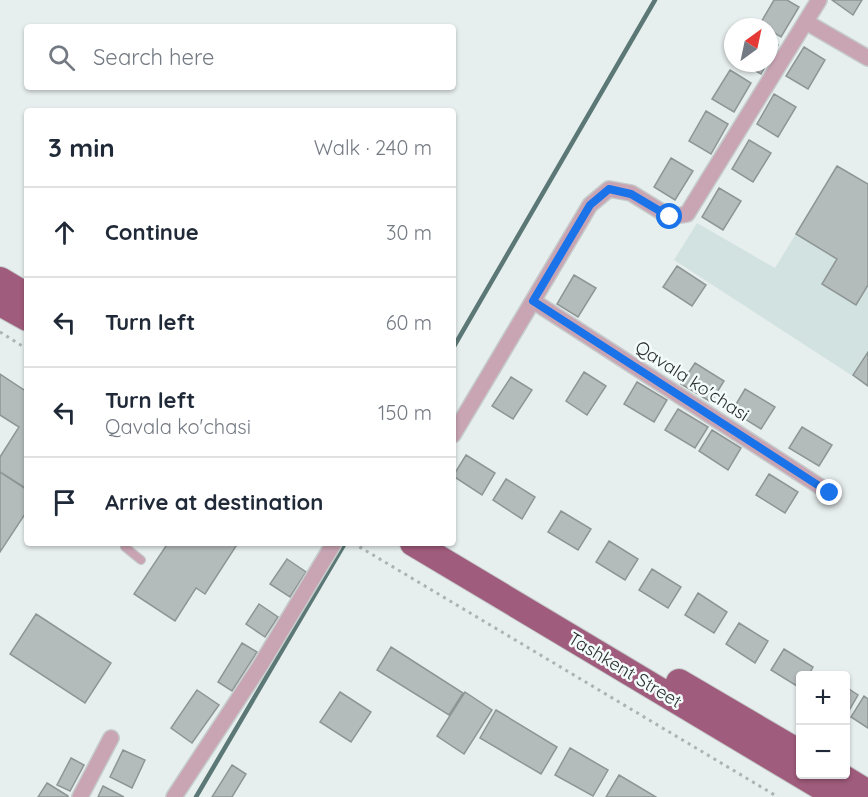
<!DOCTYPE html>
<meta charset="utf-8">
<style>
body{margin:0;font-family:Quicksand,sans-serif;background:#f2f2f3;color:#1f2937}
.controls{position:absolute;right:18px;bottom:18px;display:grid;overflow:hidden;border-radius:6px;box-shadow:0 2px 4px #0004}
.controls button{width:54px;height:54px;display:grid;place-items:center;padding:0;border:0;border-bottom:2px solid #e0e1e3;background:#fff;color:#1f2937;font:30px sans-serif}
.compass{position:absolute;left:724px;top:18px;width:54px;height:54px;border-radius:50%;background:#fff;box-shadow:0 2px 4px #0004;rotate:33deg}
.stop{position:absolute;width:18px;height:18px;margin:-14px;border:4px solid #1a73e8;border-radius:50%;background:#fff}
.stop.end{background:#1a73e8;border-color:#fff;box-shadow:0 2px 6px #0008}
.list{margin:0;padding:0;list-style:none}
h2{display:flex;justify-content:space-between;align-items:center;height:78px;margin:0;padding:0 24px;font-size:26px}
h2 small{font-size:20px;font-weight:400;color:#747a83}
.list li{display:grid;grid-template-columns:39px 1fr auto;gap:18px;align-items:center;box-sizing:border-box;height:90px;padding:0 24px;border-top:2px solid #e0e1e3}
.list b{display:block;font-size:22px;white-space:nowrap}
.list p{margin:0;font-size:20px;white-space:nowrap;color:#747a83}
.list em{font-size:20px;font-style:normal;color:#747a83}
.icon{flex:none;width:33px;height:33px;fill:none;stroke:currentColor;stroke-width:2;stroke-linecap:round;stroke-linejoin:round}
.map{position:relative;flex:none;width:868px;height:797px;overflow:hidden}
.search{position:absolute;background:#fff;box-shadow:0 2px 4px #0004;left:24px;top:24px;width:432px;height:66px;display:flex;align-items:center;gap:15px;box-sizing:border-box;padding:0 21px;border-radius:6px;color:#747a83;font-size:22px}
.panel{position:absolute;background:#fff;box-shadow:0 2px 4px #0004;left:24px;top:108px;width:432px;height:438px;border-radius:6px}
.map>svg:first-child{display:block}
.built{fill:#d2e2e1}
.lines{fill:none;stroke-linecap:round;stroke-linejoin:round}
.stream{stroke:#5b7876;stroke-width:4.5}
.building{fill:#b4bbbb;stroke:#8e9695;stroke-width:1.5}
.service-casing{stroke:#c5cccb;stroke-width:10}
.minor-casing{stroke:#c5cccb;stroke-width:18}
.trunk-casing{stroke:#c5cccb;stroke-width:28}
.path{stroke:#acb3b2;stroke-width:3;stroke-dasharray:3 4.5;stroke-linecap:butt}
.service{stroke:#c9a5b4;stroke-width:8}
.minor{stroke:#c9a5b4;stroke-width:15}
.trunk{stroke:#a05c7c;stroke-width:26}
.route{stroke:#1a73e8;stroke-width:8}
.labels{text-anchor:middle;stroke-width:5;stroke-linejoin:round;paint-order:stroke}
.street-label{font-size:18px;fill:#292c2b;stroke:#f4fcfb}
</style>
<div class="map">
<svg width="868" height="797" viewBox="0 0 868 797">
<rect width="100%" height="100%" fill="#e7efee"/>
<path class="built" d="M837 166 868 184V386L674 260 697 223 775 268Z"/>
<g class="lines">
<path class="stream" d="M453 348 655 0
M196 797 345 543"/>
</g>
<path class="building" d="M774 0H787L799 7 781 37 760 24Z
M832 0H862L853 15Z
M769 39 778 45 769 60Z
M804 47 825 60 808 89 786 76Z
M741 63H767L761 74Z
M730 70 751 83 734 112 712 99Z
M774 94 796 107 778 137 757 124Z
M706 111 728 124 711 154 689 141Z
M749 140 771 153 753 182 732 169Z
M671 158 693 171 675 200 654 187Z
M837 166 868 184V285L856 305 822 284 837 259 796 234Z
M719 188 741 201 723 230 702 217Z
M677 266 706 285 692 306 663 287Z
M574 275 596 288 578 317 557 304Z
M868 352V386L853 375Z
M695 363 724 381 711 402 681 384Z
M584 372 606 386 587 415 566 401Z
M0 374 27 392V489L0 472V457L19 427 0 415Z
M511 377 532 390 513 419 492 406Z
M637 382 667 400 654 422 624 404Z
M745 389 775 407 761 429 732 411Z
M678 409 708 427 695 448 665 430Z
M802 427 832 445 819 466 789 448Z
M712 430 741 448 728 470 699 451Z
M466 455 495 473 482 495 453 476Z
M0 472 27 490V511L0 552Z
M769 474 798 492 785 513 756 495Z
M506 479 535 497 522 519 493 500Z
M561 511 591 529 578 550 548 532Z
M609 541 638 559 625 580 596 562Z
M168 543H238L205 594 196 588 175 621 134 594Z
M287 559 306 572 290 597 270 584Z
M652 569 681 587 668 608 639 590Z
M698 593 727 612 714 633 685 615Z
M259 604 278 617 265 637 246 624Z
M36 614 111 663 85 703 10 654Z
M739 623 768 641 755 663 726 644Z
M242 643 257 652 232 691 218 682Z
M391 647 463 693 449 715 377 670Z
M784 649 813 667 808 676H800V688L771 670Z
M846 687 858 695 846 716Z
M197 690 219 705 192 743 171 728Z
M340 692 371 712 351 742 320 722Z
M465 692 492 710 464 754 437 736Z
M864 696 868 699V728L851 717Z
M496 710 557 747 541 774 480 738Z
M570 748 608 770 593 796 555 775Z
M123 750 145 760 132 788 110 777Z
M71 758 84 765 70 791 57 785Z
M232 765 246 774 232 797H212Z
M619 775 656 797H606Z
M47 783 68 796V797H38Z
M103 786 124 797H98Z"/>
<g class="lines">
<g class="service-casing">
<path id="service" d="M127 543 125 547 141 560"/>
</g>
<g class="minor-casing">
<path id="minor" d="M806 22 868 58
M533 301 830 493
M453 435 590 205 609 189 631 193 670 217 687 214 819 0
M80 797 111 738
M174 797 260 666 334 543"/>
</g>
<g class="trunk-casing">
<path id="trunk" d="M0 280 27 296
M0 303 27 318
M413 543 838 797
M679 682 800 753
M837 774 868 793"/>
</g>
<path class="path" d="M0 332 27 349
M353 543 778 797"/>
<use href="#service" class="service"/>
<use href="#minor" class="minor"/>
<use href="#trunk" class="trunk"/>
</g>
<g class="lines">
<path class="route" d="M670 217 631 194 609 189 590 205 533 301 830 493"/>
</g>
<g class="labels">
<g class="street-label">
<text transform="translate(692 381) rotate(33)" y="6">Qavala ko'chasi</text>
<text transform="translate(625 670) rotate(31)" y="6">Tashkent Street</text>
</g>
</g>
</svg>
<div class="controls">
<button>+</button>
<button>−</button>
</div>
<svg class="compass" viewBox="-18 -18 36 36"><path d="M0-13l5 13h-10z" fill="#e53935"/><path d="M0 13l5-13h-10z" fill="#747a83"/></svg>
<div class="stop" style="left:670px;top:217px"></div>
<div class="stop end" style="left:830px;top:493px"></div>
<div class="search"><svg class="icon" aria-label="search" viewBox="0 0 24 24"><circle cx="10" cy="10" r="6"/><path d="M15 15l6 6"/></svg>Search here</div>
<section class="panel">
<h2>3 min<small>Walk · 240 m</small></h2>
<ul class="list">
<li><svg class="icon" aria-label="ahead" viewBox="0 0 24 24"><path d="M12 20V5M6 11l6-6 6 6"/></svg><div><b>Continue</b></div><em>30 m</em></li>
<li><svg class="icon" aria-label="left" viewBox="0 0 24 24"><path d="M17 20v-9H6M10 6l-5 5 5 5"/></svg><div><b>Turn left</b></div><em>60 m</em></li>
<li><svg class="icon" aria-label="left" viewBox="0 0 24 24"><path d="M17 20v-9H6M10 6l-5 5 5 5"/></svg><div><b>Turn left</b><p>Qavala ko'chasi</p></div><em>150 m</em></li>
<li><svg class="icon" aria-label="arrive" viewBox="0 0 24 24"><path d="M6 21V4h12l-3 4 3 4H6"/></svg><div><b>Arrive at destination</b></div></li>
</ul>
</section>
</div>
